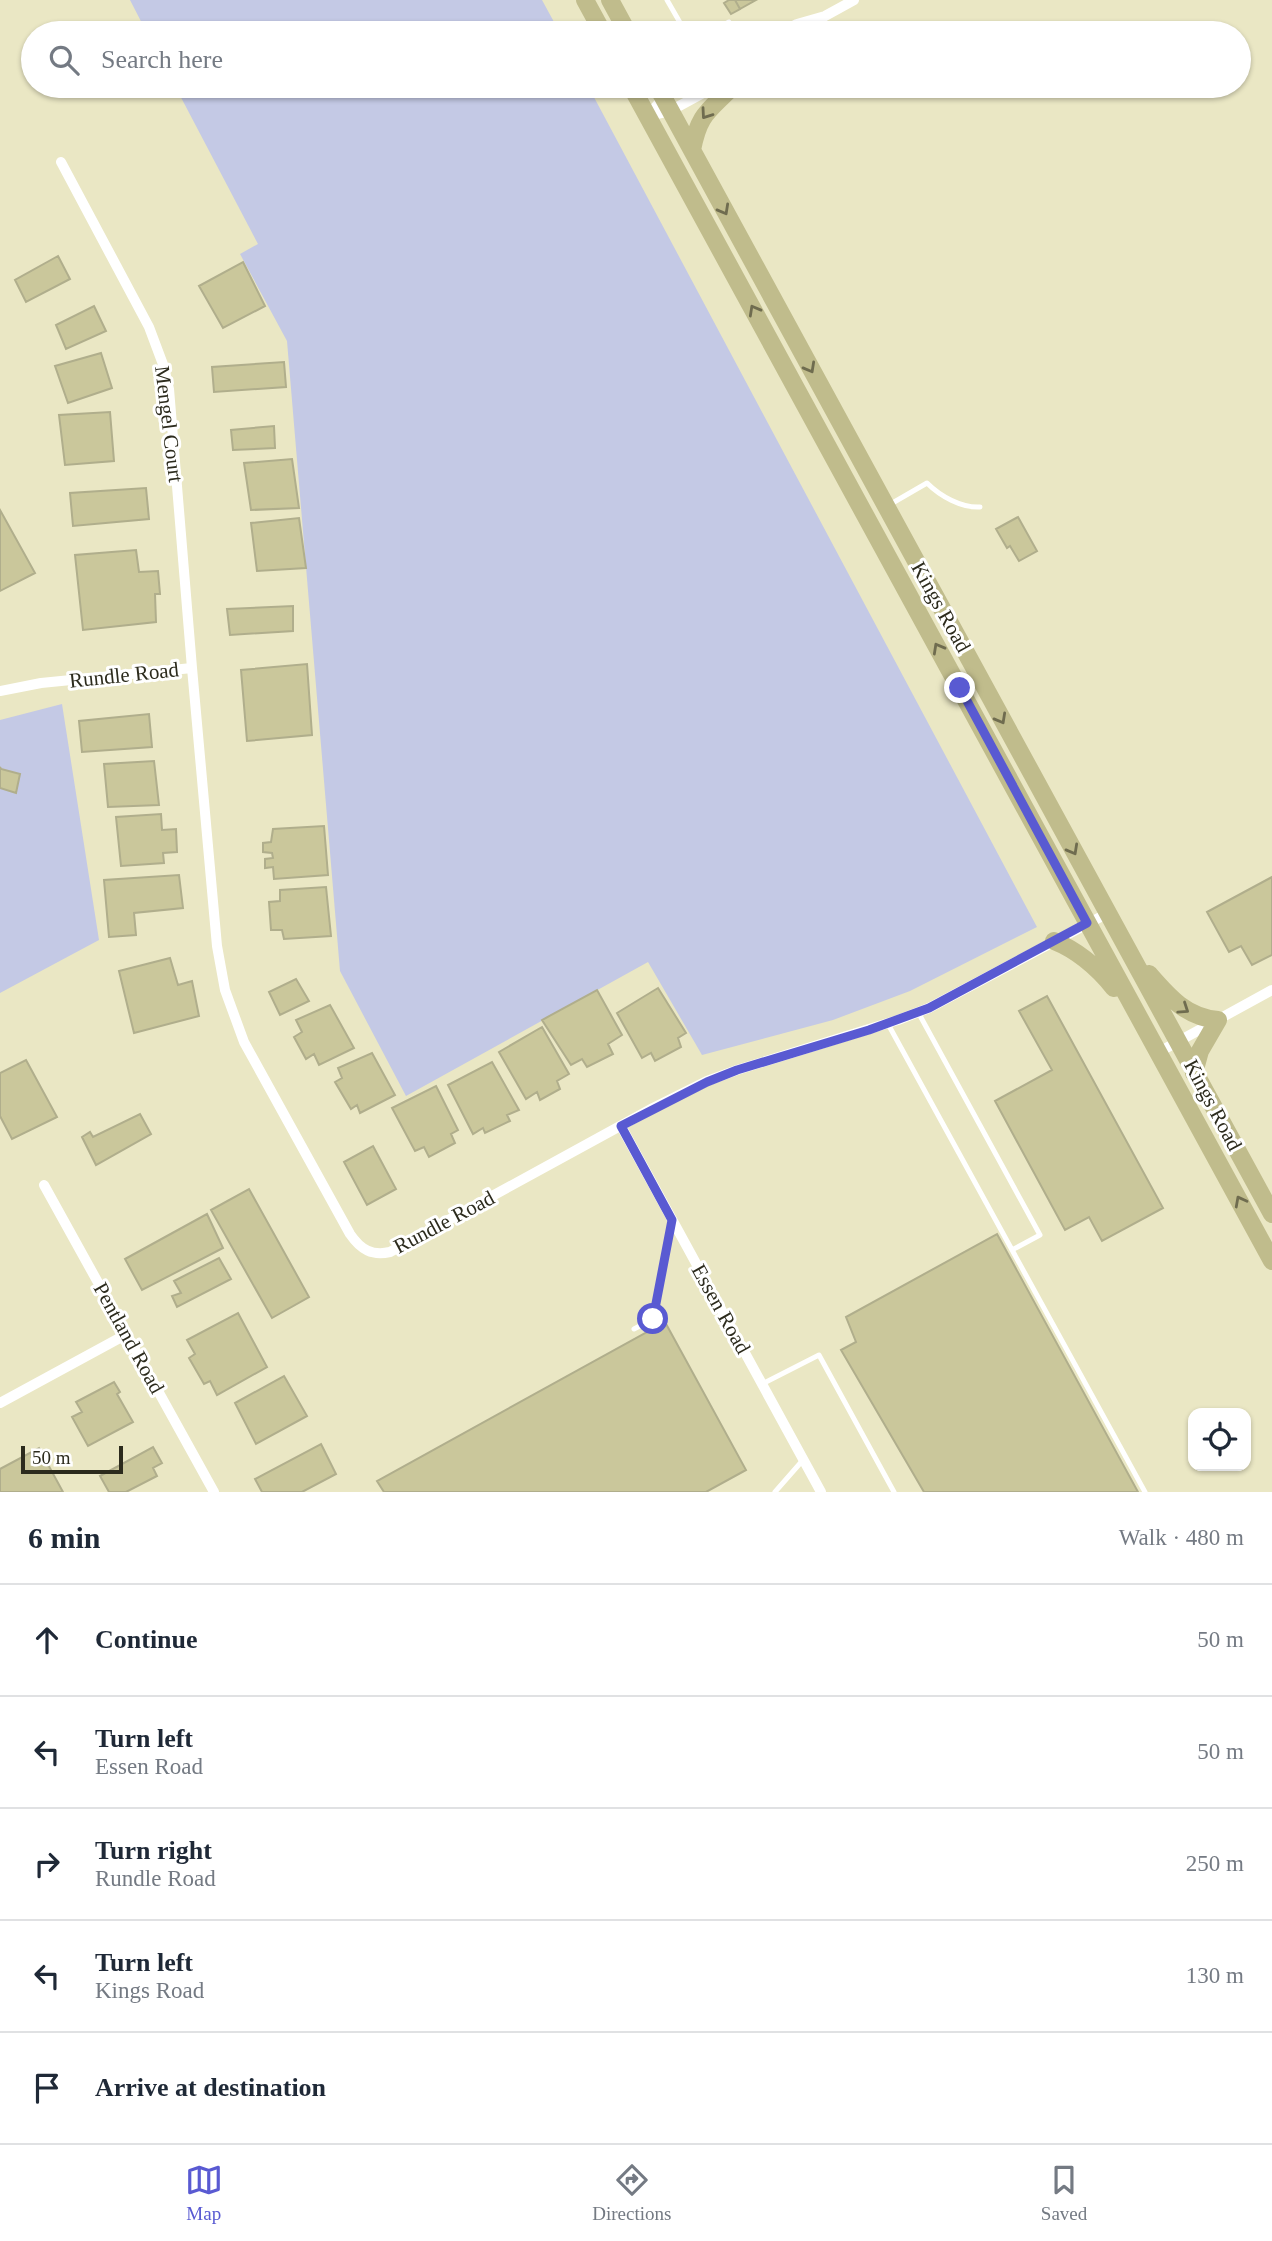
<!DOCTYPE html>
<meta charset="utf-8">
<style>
body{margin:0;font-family:"Times New Roman",serif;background:#f2f2f3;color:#1f2937}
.controls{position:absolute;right:21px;bottom:21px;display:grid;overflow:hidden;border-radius:14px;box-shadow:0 2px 5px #0004}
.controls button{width:63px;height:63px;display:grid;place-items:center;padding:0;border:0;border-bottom:2px solid #e0e1e3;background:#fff;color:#1f2937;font:35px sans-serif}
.scale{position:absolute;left:21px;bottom:18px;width:102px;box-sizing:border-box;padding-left:7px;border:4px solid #2c2b1d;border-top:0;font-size:19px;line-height:24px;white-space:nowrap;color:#2c2b1d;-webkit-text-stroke:5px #fff;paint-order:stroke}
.stop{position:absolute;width:21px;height:21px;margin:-16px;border:5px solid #595ad2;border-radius:50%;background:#fff}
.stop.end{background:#595ad2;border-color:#fff;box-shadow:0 2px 7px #0008}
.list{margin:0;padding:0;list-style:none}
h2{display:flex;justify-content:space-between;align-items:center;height:91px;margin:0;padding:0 28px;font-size:30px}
h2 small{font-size:23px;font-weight:400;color:#747a83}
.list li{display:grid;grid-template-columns:46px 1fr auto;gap:21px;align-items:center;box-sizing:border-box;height:112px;padding:0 28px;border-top:2px solid #e0e1e3}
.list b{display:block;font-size:26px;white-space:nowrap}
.list p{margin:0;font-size:23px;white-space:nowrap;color:#747a83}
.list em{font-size:23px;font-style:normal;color:#747a83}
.icon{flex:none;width:38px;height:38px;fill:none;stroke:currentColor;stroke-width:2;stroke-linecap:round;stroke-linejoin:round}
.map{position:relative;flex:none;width:1272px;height:1492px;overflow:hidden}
.search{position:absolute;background:#fff;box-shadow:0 2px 5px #0004;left:21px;right:21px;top:21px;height:77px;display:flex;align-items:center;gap:18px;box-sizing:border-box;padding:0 24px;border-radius:38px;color:#747a83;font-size:26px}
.sheet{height:651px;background:#fff}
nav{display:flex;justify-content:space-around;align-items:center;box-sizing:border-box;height:98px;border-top:2px solid #e0e1e3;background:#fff;font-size:19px;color:#747a83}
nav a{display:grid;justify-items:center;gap:4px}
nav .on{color:#595ad2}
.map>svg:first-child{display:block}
.green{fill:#c4c9e5}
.building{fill:#cac79b;stroke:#b0ae8c;stroke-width:2}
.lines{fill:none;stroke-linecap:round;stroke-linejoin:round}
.service{stroke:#fff;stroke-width:5}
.minor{stroke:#fff;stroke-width:10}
.primary{stroke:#c0bc8c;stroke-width:18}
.oneway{stroke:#6f6c4f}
.route{stroke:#595ad2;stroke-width:9}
.labels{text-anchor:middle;stroke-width:6;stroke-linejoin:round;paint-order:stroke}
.street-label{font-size:21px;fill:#2c2b1d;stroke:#fff}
</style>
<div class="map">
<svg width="1272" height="1492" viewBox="0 0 1272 1492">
<rect width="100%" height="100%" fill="#eae7c4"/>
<path class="green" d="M130 0H542L560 33H147Z
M175 86H588L1037 927 910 991 833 1020 702 1055 648 962 406 1096 340 971 287 341 240 254 258 244Z
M62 704 99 940 0 993V720Z"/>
<path class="building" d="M729 0H735L740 9 731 14 724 3Z
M735 0H756L740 9Z
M58 256 70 279 26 302 15 280Z
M243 262 265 306 223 328 199 286Z
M94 306 106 331 66 349 56 325Z
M101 353 112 388 68 403 55 366Z
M284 362 286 387 214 392 212 367Z
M110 412 114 461 65 465 59 415Z
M274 426 275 448 233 450 231 430Z
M292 459 299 508 251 510 244 463Z
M146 488 149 519 73 526 70 493Z
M0 510 35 573 0 591Z
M1018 517 1037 551 1019 561 1010 546 1007 548 996 529Z
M299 518 306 568 257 571 251 523Z
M136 550 139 572 158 571 160 594H155L156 622 83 630 75 555Z
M293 606V631L230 635 227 609Z
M307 664 312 735 247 741 241 670Z
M149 714 152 747 82 752 79 721Z
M154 761 159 805 108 807 104 764Z
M0 767 1 769 20 774 16 793 0 788Z
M161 814 162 830 176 829 177 852 163 853 164 863 121 866 116 817Z
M324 826 328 875 274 879 273 867 265 868V859L273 858 272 853 263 852V843L271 842 273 829Z
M179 875 183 908 134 913 136 935 109 937 104 880Z
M1272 877V955L1252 965 1241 946 1229 952 1207 912Z
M326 887 331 936 284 939 282 930H271L269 902 280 901V890Z
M170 958 178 985 192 981 199 1016 134 1033 119 971Z
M296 979 309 1001 280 1015 269 992Z
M658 988 686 1033 678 1038 681 1047 655 1061 651 1053 642 1058 617 1013Z
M597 990 622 1035 608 1044 613 1054 587 1067 582 1059 571 1065 542 1020Z
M1047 996 1163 1208 1102 1241 1089 1217 1065 1230 995 1101 1052 1070 1019 1011Z
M330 1005 354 1048 319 1065 314 1054 306 1059 294 1037 302 1032 296 1020Z
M542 1027 569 1074 557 1081 560 1089 540 1100 537 1092 526 1099 499 1052Z
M372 1053 395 1095 360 1113 357 1105 351 1109 335 1082 342 1078 338 1068Z
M26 1060 57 1117 12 1139 0 1116V1073Z
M492 1062 519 1110 507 1115 510 1121 485 1133 483 1128 473 1134 448 1085Z
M436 1086 458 1130 451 1134 455 1143 429 1157 424 1147 415 1151 392 1108Z
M140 1114 151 1134 96 1165 82 1137 90 1132 93 1137Z
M373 1146 396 1189 367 1205 344 1162Z
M249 1189 309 1297 272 1318 211 1210Z
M207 1214 223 1248 142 1290 125 1259Z
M997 1234 1138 1492H924L841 1350 856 1342 846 1317Z
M219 1258 231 1279 177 1307 172 1296 181 1293 174 1281Z
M238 1313 267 1367 217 1395 210 1381 204 1384 189 1358 195 1354 187 1340Z
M665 1322 746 1470 706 1492H384L377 1481Z
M284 1376 307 1416 256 1444 235 1403Z
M114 1382 120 1392 117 1394 133 1422 88 1446 72 1417 82 1412 76 1402Z
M321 1444 336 1474 302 1492H262L255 1479Z
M153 1447 162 1463 153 1468 157 1476 126 1492H109L100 1476Z
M39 1448 63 1492H0V1469Z"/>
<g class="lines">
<path class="service" d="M667 0 686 33
M709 33 729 22 736 33
M889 505 927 483C940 496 961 508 980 507
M918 1012 1040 1235 1012 1250
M888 1024 1145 1492
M634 1329 653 1319 672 1223
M762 1384 819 1355 894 1492
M775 1492 803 1460"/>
<path class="minor" d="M780 33 797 24 825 16 854 0
M808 33 823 18
M648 116 670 111 716 86
M648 116 663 98 686 86
M61 162 149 327 164 367 169 389 192 668
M0 691 41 683 192 668 217 946 225 990 244 1042 350 1234C361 1250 372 1256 390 1252L653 1108 707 1081 737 1070 898 1020 929 1008 1108 913
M1159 1052 1272 990
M621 1126 821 1492
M44 1185 214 1492
M0 1403 127 1334"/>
<path class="primary" d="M585 0 603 33
M610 0 628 33
M631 86 1272 1261
M657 86 1272 1214
M692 150C699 113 709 111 733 86
M1054 941C1079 951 1097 967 1114 988
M1149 974C1169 997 1186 1017 1218 1020L1200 1051 1194 1073"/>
</g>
<defs><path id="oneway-chevron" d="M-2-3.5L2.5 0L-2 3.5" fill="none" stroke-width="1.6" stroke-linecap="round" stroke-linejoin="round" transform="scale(1.75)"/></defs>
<g class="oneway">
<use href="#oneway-chevron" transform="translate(706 114) rotate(125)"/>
<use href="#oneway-chevron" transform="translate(724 210) rotate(61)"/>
<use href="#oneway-chevron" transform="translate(754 310) rotate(-119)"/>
<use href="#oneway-chevron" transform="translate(810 368) rotate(61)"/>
<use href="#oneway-chevron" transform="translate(938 648) rotate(-119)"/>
<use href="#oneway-chevron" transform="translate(1001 719) rotate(61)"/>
<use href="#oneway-chevron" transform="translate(1073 850) rotate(61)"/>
<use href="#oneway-chevron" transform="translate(1184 1009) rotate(34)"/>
<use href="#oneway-chevron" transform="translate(1240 1201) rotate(-118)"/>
</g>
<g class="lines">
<path class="route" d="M653 1319 672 1220 621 1126 707 1082 737 1070 869 1030 929 1008 1087 923 960 688"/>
</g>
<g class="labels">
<g class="street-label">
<text transform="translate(169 424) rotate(83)" y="7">Mengel Court</text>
<text transform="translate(941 607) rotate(61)" y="7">Kings Road</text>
<text transform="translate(124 675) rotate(-6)" y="7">Rundle Road</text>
<text transform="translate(1213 1105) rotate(62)" y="7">Kings Road</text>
<text transform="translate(444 1222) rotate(-28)" y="7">Rundle Road</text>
<text transform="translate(721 1309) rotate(61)" y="7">Essen Road</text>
<text transform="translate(129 1338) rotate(61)" y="7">Pentland Road</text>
</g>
</g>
</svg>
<div class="controls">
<button><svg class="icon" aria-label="locate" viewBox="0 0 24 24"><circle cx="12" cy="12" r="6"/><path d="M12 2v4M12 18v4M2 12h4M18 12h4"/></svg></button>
</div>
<div class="scale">50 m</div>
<div class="stop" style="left:653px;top:1319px"></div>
<div class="stop end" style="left:960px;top:688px"></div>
<div class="search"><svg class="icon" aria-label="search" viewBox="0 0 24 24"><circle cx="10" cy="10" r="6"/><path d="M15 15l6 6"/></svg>Search here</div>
</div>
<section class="sheet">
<h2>6 min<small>Walk · 480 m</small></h2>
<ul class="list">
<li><svg class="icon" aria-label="ahead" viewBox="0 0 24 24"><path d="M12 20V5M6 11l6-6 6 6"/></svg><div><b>Continue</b></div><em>50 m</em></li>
<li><svg class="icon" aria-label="left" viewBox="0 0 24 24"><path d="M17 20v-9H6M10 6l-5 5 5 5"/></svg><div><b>Turn left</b><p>Essen Road</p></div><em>50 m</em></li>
<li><svg class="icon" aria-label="right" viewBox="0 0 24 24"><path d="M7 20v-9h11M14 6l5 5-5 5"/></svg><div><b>Turn right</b><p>Rundle Road</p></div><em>250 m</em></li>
<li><svg class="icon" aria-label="left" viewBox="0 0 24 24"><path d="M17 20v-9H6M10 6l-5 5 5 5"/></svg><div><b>Turn left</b><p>Kings Road</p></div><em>130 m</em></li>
<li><svg class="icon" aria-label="arrive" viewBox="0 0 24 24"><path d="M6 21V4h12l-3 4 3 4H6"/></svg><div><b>Arrive at destination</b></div></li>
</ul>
</section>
<nav>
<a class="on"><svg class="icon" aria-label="map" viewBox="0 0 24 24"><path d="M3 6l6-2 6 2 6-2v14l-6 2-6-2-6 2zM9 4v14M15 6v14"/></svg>Map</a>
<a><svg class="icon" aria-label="directions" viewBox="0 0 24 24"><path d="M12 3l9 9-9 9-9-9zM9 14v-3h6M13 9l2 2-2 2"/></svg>Directions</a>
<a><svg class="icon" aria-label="saved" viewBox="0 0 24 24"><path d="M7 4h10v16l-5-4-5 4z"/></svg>Saved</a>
</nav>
